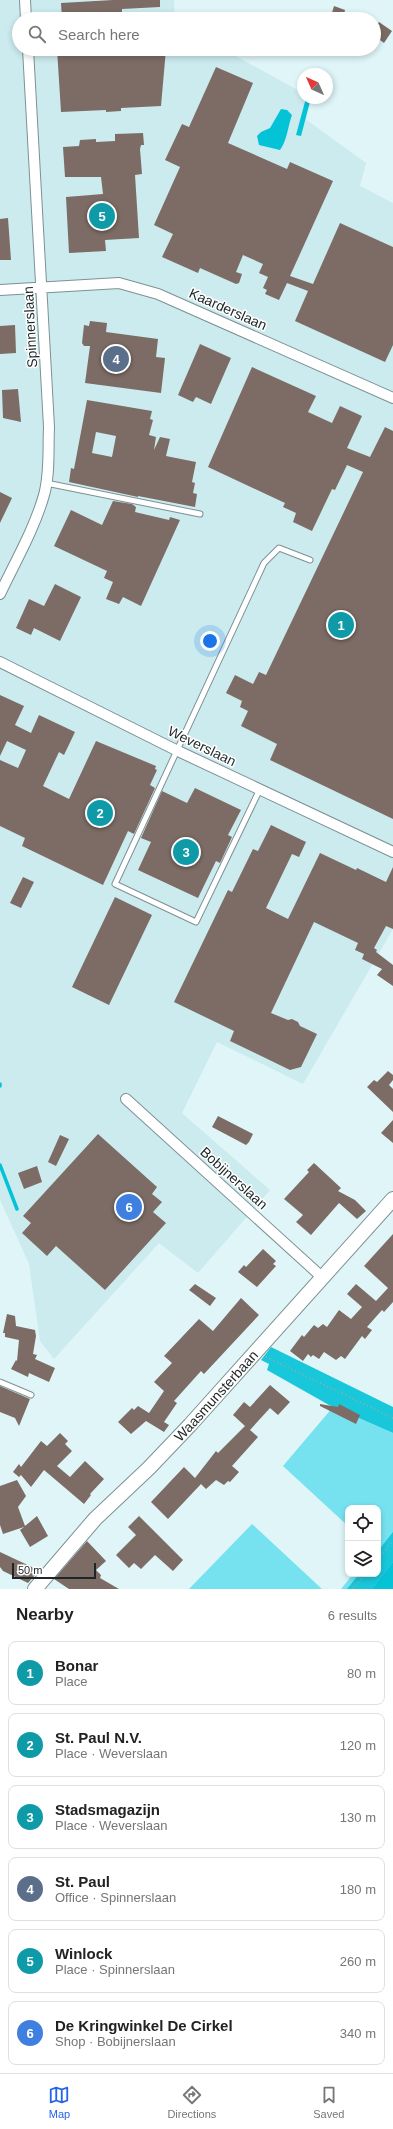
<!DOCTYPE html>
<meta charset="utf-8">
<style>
body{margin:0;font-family:Helvetica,sans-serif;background:#f6f6f6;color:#222}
.controls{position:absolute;right:12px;bottom:12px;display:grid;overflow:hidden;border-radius:8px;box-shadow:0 2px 6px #0003}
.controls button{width:36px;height:36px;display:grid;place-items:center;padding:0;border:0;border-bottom:1px solid #e0e0e0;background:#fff;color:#222;font:20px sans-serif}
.compass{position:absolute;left:297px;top:68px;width:36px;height:36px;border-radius:50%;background:#fff;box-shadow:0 2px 6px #0003;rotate:315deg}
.scale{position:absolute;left:12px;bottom:10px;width:84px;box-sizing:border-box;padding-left:4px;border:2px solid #1d2526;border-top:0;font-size:11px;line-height:14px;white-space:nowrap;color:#1d2526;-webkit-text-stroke:3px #fff;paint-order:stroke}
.you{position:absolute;left:210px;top:641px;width:14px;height:14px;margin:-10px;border:3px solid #fff;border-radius:50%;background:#1a73e8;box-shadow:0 0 0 6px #1a73e833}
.badge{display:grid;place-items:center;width:26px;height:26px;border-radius:50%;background:#2563eb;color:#fff;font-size:13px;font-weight:700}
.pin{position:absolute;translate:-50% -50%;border:2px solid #fff;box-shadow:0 1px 4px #0006}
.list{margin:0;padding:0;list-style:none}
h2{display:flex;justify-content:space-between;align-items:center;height:52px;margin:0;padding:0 16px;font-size:17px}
h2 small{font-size:13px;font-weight:400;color:#767676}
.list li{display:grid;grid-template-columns:26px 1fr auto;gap:12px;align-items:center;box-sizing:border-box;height:64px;margin:0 8px 8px;padding:0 8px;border:1px solid #e0e0e0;border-radius:8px}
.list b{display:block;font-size:15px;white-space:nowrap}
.list p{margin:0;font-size:13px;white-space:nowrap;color:#767676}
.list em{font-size:13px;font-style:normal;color:#767676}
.icon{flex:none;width:22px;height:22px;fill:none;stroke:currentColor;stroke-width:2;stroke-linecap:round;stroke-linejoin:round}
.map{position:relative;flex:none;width:393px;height:1589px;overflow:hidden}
.search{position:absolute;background:#fff;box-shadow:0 2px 6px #0003;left:12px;right:12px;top:12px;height:44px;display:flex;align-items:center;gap:10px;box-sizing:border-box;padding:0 14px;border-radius:22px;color:#767676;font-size:15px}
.sheet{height:484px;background:#fff}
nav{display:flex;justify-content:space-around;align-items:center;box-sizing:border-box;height:56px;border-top:1px solid #e0e0e0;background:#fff;font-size:11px;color:#767676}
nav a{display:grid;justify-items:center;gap:2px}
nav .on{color:#2563eb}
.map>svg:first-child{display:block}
.built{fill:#ccebef}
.green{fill:#76e2f0}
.forest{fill:#18c7da}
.water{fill:#05c3d6}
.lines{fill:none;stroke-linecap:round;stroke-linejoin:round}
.stream{stroke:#05c3d6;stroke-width:3.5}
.building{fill:#7c6c65;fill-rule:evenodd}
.lane-casing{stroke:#7d9194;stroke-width:7}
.street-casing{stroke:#7d9194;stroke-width:12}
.secondary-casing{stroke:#7d9194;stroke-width:16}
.path{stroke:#99a9ac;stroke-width:2;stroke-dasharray:1 3;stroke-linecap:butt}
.lane{stroke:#fff;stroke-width:5}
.street{stroke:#fff;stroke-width:10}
.secondary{stroke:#fff;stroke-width:14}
.labels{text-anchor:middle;stroke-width:3;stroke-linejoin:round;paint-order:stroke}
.street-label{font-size:14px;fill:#1d2526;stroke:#fff}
</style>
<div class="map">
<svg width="393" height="1589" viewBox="0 0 393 1589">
<rect width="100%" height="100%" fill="#dff5f8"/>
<path class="built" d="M0 0H174L175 19H19V49H223L303 93V98H310L304 118 366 163 360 186 393 203V929L303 1084 217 1042 182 1113 270 1190 198 1273 159 1243 54 1359 40 1341 29 1264 0 1200Z"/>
<path class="green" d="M333 1407 393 1433V1589H341L353 1574H378V1508H348V1526L283 1466Z
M252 1524 322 1589H189Z"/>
<path class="forest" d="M271 1347 393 1407V1433L329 1405 267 1370 269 1364 261 1360Z
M393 1532V1562L372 1589H347L359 1574H378V1551Z"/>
<path class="water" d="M306 98H311L301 136 296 135Z
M281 109 287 110 292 115C288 126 287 141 280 150L259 145 257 136 261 132 270 128Z
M393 1562V1589H372Z"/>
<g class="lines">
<path class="stream" d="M0 1084V1086
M0 1165 17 1209"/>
</g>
<path class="building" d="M113 0H160V7L122 9V19H62L61 3Z
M334 6 345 10 343 19 331 16Z
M379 22 392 31 384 43 380 40 374 48V28Z
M57 49H166L161 106 121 108V111L106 112V110L61 112Z
M216 67 253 83 228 143 287 169 290 162 333 181 290 276 313 284 340 223 393 247V345L385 362 295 321 308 291 287 283 279 300 265 294 267 290 263 288 268 277 259 273 263 264 243 255 236 272 242 274 239 283 236 284 200 268 198 273 162 257 173 234 154 225 180 167 165 160 182 124 189 127Z
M143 133 144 145H141L140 149 142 174 135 175 139 238 105 240 106 251 69 253 66 197 103 194 101 177H65L63 147 79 146 80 140 96 139V142L115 141V134Z
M8 218 11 260H0V219Z
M90 321 107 323 106 332 158 339 156 357 165 358 161 393 85 383 90 346H84L82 343 84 325 89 326Z
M15 325 16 353 0 354V326Z
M200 344 231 358 211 404 196 397 193 402 178 395Z
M252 367 316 396 308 412 332 423 340 406 362 416 347 448 370 457 385 427 393 431V819L270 760 277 744 241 726 248 711 240 707 242 701 226 693 235 675 253 684 259 672 266 675 363 472 347 465 335 490 332 489 312 531 293 522 296 513 283 507 285 503 208 467Z
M18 389 21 422 3 418 2 390Z
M87 400 152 411 150 419 153 420 149 435 156 437 154 450 160 437 170 439 166 456 196 462 192 482 195 483 193 493 197 494 195 507 138 496V497L69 482 71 468 74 469ZM96 432 116 436 112 457 92 453Z
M0 492 12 498 0 523Z
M113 501 132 504 136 507 135 512 169 520 170 517 180 520 141 606 123 597 119 604 106 599 113 582 104 578 107 571 54 546 71 510 102 525Z
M55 584 81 597 60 641 34 628 31 635 16 628 29 599 44 606Z
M0 695 24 706 15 725 31 733 39 715 75 732 64 755 59 752 43 786 69 799 96 741 156 766 155 769 157 770 150 785 155 788 134 834 128 831 103 885 22 846 25 838 0 826V760L18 768 26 750 7 741 0 756Z
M195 788 241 810 228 835 232 837 220 863 216 861 198 898 138 870 151 842 141 838 162 791 187 803Z
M271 825 306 842 299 857 292 854 266 908 288 919 320 853 356 870 357 868 386 882 393 867V929L386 926 374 948 377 950 376 952 393 965V986L377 975 382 969 362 959 364 954 355 950 358 943 314 922 271 1013 288 1020 292 1019 298 1022 300 1026 317 1034 301 1067 290 1070 230 1041 234 1031 174 1002 228 890 232 892 253 849 258 851Z
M23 877 34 882 21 908 10 903Z
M115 897 152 915 109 1005 72 987Z
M388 1071 393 1075V1080L389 1085 393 1089V1112L367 1087 374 1080 377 1082Z
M218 1116 253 1134 249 1142 246 1145 212 1127Z
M393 1120V1143L381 1133Z
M98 1134 157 1187 152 1194 162 1202 153 1212 166 1223 105 1290 56 1246 47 1256 22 1233 31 1223 23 1216Z
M60 1135 69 1139 56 1166 48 1162Z
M314 1163 341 1188 338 1191 355 1200 366 1211 357 1219 339 1203 311 1235 296 1222 303 1215 284 1199 309 1172 307 1170Z
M37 1166 42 1182 24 1189 18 1173Z
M393 1234V1302L384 1312 382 1310 367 1327 372 1330 365 1339 362 1336 345 1359 341 1356 336 1360 324 1352 319 1359 313 1355 311 1357 308 1354 303 1361 290 1351 302 1335 304 1337 314 1325 318 1328 323 1324 327 1327 339 1310 351 1319 362 1307 347 1294 356 1284 376 1301 388 1288 364 1266Z
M263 1249 276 1261 273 1264 276 1266 257 1287 238 1272 244 1265 246 1267Z
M195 1284 216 1298 210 1306 189 1290Z
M241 1298 259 1315 204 1374 201 1371 174 1401 177 1403 164 1422 169 1425 164 1432 146 1421 131 1434 118 1422 132 1408 134 1410 138 1406 149 1413 164 1391 154 1382 172 1363 164 1356 199 1319 213 1331Z
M7 1314 15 1316 16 1326 35 1330 36 1336 33 1354 37 1355 35 1359 55 1368 49 1382 29 1373 28 1377 11 1369 16 1360 17 1361 19 1340 5 1337V1333H3Z
M270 1385 290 1402 278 1415 270 1408 250 1430 258 1437 232 1466 239 1472 230 1482 228 1481 224 1485 216 1480 206 1489 201 1484 168 1519 151 1502 184 1467 195 1478 216 1451 218 1453 245 1426 233 1415 244 1402 250 1407Z
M0 1386 30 1399 19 1426 15 1418 0 1412Z
M320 1404 338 1407 339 1404 360 1415 356 1424 320 1406Z
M60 1433 68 1441 65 1444 72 1451 57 1466 70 1477 85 1461 104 1479 90 1494 91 1495 84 1504 44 1470 31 1487 21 1475 19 1477 13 1472 19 1464 21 1467 41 1441 47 1446Z
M17 1480 26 1496 18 1507 25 1526 37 1516 48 1536 30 1547 20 1530 24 1527 3 1534 0 1525V1486Z
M139 1516 183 1560 173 1571 155 1555 141 1569 134 1563 129 1568 116 1555 136 1535 128 1527Z
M87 1541 106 1561 96 1570 101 1575 100 1578 119 1589H69L54 1579Z
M0 1552 34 1568 31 1573 35 1575 28 1583 3 1571 0 1567Z"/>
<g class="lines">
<g class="lane-casing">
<path id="lane" d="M46 483 200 514
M260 789 196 922 115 884 264 563 279 548 310 560
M0 1382 31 1395"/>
</g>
<g class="street-casing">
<path id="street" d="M25 0 26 19
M0 290 119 283 158 294 393 398
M0 594C15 562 34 530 44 495 50 474 48 449 49 427L28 49
M0 662 178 751 393 852
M126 1099 323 1278"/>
</g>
<g class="secondary-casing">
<g id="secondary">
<path id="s1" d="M35 1589 95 1519 149 1468 190 1425 393 1199"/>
</g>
</g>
<path class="path" d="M266 1357 393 1418
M378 1559 393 1540
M353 1589 365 1574"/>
<use href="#lane" class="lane"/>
<use href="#street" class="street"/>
<use href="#secondary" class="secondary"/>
</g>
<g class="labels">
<g class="street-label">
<text transform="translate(228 309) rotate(24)" y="5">Kaarderslaan</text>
<text transform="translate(30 327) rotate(-93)" y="5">Spinnerslaan</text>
<text transform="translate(202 746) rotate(26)" y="5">Weverslaan</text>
<text transform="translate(234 1178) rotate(42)" y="5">Bobijnerslaan</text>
<text dy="5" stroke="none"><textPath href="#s1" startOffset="265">Waasmunsterbaan</textPath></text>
</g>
</g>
</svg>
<div class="controls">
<button><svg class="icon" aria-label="locate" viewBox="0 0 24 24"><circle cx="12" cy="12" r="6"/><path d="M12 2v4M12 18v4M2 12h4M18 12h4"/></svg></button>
<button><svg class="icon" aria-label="layers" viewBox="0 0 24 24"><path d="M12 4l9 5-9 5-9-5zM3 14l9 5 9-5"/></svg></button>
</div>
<svg class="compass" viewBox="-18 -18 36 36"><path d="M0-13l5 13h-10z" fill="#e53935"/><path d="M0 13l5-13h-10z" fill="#767676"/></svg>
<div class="scale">50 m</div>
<div class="you"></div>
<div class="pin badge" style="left:341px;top:625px;background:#0f9aa8">1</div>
<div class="pin badge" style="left:100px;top:813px;background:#0f9aa8">2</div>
<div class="pin badge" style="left:186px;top:852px;background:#0f9aa8">3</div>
<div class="pin badge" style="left:116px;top:359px;background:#5c6f8a">4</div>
<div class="pin badge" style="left:102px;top:216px;background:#0f9aa8">5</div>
<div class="pin badge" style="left:129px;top:1207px;background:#3f7fe0">6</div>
<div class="search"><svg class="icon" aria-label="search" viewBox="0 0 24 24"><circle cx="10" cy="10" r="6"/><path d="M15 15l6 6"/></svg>Search here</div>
</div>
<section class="sheet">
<h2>Nearby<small>6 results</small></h2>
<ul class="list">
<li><span class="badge" style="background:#0f9aa8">1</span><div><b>Bonar</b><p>Place</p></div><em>80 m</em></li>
<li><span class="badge" style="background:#0f9aa8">2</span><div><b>St. Paul N.V.</b><p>Place · Weverslaan</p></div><em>120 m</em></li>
<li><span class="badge" style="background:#0f9aa8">3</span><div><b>Stadsmagazijn</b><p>Place · Weverslaan</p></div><em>130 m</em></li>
<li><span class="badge" style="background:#5c6f8a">4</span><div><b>St. Paul</b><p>Office · Spinnerslaan</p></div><em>180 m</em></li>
<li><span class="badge" style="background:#0f9aa8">5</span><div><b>Winlock</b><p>Place · Spinnerslaan</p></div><em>260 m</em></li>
<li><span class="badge" style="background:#3f7fe0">6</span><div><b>De Kringwinkel De Cirkel</b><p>Shop · Bobijnerslaan</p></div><em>340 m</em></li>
</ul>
</section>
<nav>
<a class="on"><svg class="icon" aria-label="map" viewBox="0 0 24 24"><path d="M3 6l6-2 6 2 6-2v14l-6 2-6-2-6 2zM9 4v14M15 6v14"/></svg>Map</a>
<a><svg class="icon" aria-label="directions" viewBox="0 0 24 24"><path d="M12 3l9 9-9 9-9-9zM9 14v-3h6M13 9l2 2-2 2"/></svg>Directions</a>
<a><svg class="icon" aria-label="saved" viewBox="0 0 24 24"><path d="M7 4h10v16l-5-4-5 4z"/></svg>Saved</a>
</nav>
